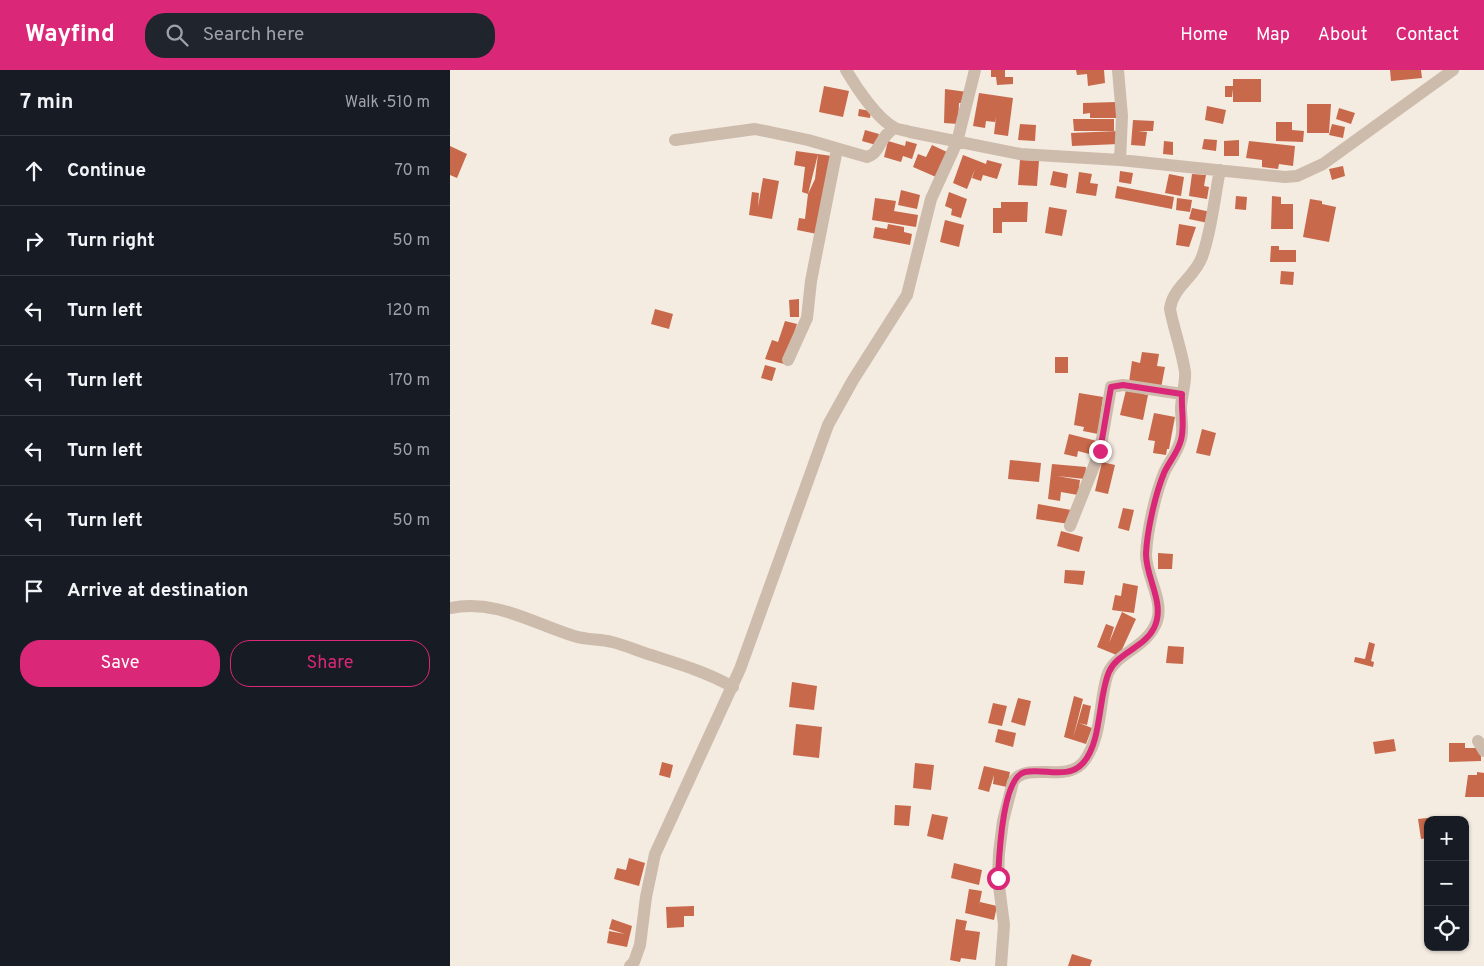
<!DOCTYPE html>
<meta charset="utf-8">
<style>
body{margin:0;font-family:Overpass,sans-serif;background:#20242c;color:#f1f3f6}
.controls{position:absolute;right:15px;bottom:15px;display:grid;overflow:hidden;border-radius:10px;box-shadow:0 1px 4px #0004}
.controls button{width:45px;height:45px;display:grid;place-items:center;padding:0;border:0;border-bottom:1px solid #363941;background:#171b24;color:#f1f3f6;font:25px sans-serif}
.stop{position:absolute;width:15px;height:15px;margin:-11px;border:4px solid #db2777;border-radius:50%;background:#fff}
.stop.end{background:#db2777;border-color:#fff;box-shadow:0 1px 5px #0008}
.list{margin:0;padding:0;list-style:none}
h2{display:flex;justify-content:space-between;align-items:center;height:65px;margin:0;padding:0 20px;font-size:21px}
h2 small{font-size:16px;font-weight:400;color:#9ea1a6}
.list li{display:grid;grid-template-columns:32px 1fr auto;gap:15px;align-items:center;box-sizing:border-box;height:70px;padding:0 20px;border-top:1px solid #363941}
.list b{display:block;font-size:19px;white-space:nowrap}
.list em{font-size:16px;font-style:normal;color:#9ea1a6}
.actions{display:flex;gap:10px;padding:15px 20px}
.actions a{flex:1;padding:11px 0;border:1px solid #db2777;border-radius:20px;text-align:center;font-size:18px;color:#db2777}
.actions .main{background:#db2777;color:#fff}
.icon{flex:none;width:28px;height:28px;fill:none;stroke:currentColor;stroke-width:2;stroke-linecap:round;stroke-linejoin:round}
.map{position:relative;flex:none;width:1034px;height:896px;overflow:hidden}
header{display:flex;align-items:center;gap:30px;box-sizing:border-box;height:70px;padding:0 25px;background:#db2777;color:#fff}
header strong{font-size:24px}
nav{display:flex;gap:28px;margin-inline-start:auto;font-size:18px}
.search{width:350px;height:45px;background:#20242c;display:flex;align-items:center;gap:12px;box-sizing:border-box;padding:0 18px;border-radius:20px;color:#9ea1a6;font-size:19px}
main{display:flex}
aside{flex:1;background:#171b24}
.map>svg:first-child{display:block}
.building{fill:#c8694b}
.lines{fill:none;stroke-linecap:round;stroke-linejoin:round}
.minor{stroke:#cdbbac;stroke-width:12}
.route{stroke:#db2777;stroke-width:6}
</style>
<header>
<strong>Wayfind</strong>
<div class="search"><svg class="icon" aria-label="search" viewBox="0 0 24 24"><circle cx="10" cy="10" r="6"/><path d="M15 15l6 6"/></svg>Search here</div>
<nav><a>Home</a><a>Map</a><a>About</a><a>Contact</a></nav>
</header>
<main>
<aside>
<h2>7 min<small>Walk · 510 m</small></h2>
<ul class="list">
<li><svg class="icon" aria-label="ahead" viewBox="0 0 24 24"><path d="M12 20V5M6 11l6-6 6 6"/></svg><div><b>Continue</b></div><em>70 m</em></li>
<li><svg class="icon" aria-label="right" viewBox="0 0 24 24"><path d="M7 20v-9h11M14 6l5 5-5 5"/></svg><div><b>Turn right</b></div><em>50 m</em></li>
<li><svg class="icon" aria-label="left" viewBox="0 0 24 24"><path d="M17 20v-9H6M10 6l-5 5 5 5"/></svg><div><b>Turn left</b></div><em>120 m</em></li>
<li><svg class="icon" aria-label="left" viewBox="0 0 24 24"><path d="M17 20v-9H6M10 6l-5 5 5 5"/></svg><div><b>Turn left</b></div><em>170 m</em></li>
<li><svg class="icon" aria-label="left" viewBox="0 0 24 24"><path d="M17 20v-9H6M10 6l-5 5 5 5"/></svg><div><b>Turn left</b></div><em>50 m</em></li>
<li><svg class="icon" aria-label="left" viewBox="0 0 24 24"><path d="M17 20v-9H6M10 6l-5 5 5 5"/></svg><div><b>Turn left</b></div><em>50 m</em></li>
<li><svg class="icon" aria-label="arrive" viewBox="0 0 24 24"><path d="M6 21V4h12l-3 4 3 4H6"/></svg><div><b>Arrive at destination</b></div></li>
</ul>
<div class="actions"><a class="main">Save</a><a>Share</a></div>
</aside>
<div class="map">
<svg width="1034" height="896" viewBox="0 0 1034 896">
<rect width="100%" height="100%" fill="#f4ebe1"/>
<path class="building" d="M541 0H555V7H563V14L547 15 546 7H541Z
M626 0H654L655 13 638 16 637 4 627 5Z
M940 0H971L972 8 941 11Z
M783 9H811V32H783V19L782 27H775V16H783Z
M374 16 399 21 393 47 369 42Z
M495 19 517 22 513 33H509L508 54 494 53Z
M529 23 563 28 558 66 544 64 546 47 545 52 536 51 535 58 523 56Z
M666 32V48H640V43L633 44V33Z
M857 34H881L879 63H857Z
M757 36 776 40 773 54 755 50Z
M889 38 905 43 901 54 886 49Z
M409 39 421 41 420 48 408 46Z
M623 49H664V61H624Z
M683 50 704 51 703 61H688L697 62 695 76 681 75Z
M826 52H842V60L854 61 853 72 826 71Z
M570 54 586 55 585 71 568 70Z
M882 54 895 57 893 68 879 65Z
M415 60 429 64 426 75 412 71Z
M668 61 669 74 622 76 621 63Z
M754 69 767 70 766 81 752 79Z
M789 70V86H774V71Z
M438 71 455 76 456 71 467 74 462 89 453 86 451 92 434 87Z
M714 71 723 72V85L713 84Z
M799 71 845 76 843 96 829 94 828 99 812 97V90L796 88Z
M482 75 497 82 486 107 463 97 468 84 476 87Z
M0 76 17 84 7 108 0 105Z
M346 81 382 86 367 164 347 160 349 148 355 149 358 124 365 109 368 84 358 124 352 122 355 97 344 95Z
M513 85 536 94 537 90 552 94 547 109 533 105 531 111 522 108 525 99 517 119 503 113Z
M570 90 589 91 587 116 568 115Z
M893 96 895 106 882 110 879 99Z
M603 101 618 104 616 118 600 115Z
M670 101 683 103 681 114 669 112Z
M629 102 642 104 640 113 648 114 646 126 626 123Z
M719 104 734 107 731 126 715 123Z
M742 104 756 105 754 116 759 117 757 129 739 126Z
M313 108 329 111 322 149 299 145 302 122 309 123 308 137Z
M667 116 724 127 722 139 665 128Z
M451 120 470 125 467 139 448 135Z
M499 122 517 129 511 148 501 145 502 139 495 136Z
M786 126 797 127 796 140 785 139Z
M822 126 831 127V134H843V159H821Z
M425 128 446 131 444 141 468 145 466 157 422 150Z
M727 128 742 130 740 142 726 140Z
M860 129 872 131V134L886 137 879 172 853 167Z
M551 132H578L577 152H552V163H543V138H551Z
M599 137 617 140 612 166 595 163Z
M742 138 761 142 758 153 739 149Z
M495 150 514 155 509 177 490 172Z
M438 154 454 157V162L462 164 460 175 423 168 425 157 437 159Z
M729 154 746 157 739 177 726 175Z
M821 176H829V180H846V192H820Z
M831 201 844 202 843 215 830 214Z
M349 229V247H340L339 230Z
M205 239 223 244 219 259 201 254Z
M335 251 347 254 334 294 315 289 322 270 328 272Z
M692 282 709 284 707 296 715 297 711 318 679 312 682 291 690 293Z
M605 287H618V303H605Z
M315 295 326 298 322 311 311 308Z
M676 320 698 325 693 350 670 345Z
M629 323 653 327 648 364 633 361 634 357 624 355Z
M704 343 725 347 719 379H717L716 385 703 383 705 371 698 370Z
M752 359 766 363 760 386 746 383Z
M619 364 647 371 643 385 628 381 627 387 614 384Z
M560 390 591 393 589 412 558 409Z
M652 392 665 395 658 424 645 421Z
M602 394 636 397 635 409 607 406 630 410 628 425 611 422 610 431 598 429Z
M588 434 621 440 619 454 586 449Z
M673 438 684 440 679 461 668 458Z
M611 461 633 467 629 482 607 476Z
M708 483 723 484 722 499H708Z
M615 500 635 501 633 515 614 513Z
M673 513 688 516 684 543 662 540 665 525 671 526Z
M672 542 686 549 669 586 647 577 656 554 664 557 659 573Z
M919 572 925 574 921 591 924 592 923 597 904 592 905 587 915 589Z
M718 576 734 577 733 594 716 593Z
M342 612 367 616 364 640 339 637Z
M624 626 633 629 623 668 633 634 641 636 637 655 629 653 642 658 636 674 614 667Z
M568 628 581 631 575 656 561 652Z
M543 633 557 636 552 656 538 653Z
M346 654 372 657 369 688 343 685Z
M548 659 566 663 563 677 545 672Z
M944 669 946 681 925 684 923 672Z
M999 673H1015V678H1031V691L999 692Z
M212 692 223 695 220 708 209 705Z
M465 693 484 695 481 720 463 718Z
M534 696 560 702 557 717 543 714 544 705 539 722 528 719Z
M1027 702 1034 703V727H1015L1018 705H1027Z
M445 735 461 736 459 756 444 755Z
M482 744 498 747 493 770 477 766Z
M995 746V750H978V768L971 769 968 749Z
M179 788 195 793 189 816 164 809 167 798 176 800Z
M504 793 532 800 529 815 501 808Z
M519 819 532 821 529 836 530 832 547 836 544 850 515 843Z
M244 836V846H234V857L217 858 216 837Z
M162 849 182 856 177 877 157 873 159 861 175 864 159 859Z
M506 849 517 851 515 860 530 862 526 890 511 888 510 892 500 890Z
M622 884 642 890 640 896H618Z"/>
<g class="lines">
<path class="minor" d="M396 0C406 17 427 49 445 58 449 60 455 60 460 62L570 84 670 90 835 107 847 106 873 94 1003 0
M668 0 672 46 670 90
M225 70 305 59 358 70 417 87C431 83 429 66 445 58
M338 290 357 248 361 211 387 79
M620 456 650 381 661 317 673 315 732 324
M0 538C46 529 82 553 124 566 137 570 149 569 162 572 175 575 188 581 201 585 229 594 257 602 283 617
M1028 671 1034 681
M180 896 184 892 190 875 196 827 205 784 290 599 378 355 403 310 457 225 481 129 507 72 525 0
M551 896 554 855 548 808 549 783 553 751 563 712C576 690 618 715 635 690 652 666 649 633 657 606 664 583 697 579 707 551 714 530 696 506 696 485 697 461 705 425 714 403 719 392 728 382 731 369 734 359 731 349 731 339 731 327 736 314 735 302 732 281 724 260 720 239 722 218 745 207 752 187 762 159 764 129 770 100"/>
</g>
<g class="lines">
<path class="route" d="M548 808C549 788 552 707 575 702 594 698 618 710 633 693 652 672 648 627 659 602 667 583 694 578 704 558 716 534 696 509 696 484 697 461 705 425 714 403 719 392 728 382 731 370 735 356 731 339 732 324L673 315 661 317 650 381"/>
</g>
</svg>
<div class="controls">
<button>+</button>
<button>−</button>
<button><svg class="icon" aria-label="locate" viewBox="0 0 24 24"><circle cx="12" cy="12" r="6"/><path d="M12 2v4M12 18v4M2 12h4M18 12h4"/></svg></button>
</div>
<div class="stop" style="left:548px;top:808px"></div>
<div class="stop end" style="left:650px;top:381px"></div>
</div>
</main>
